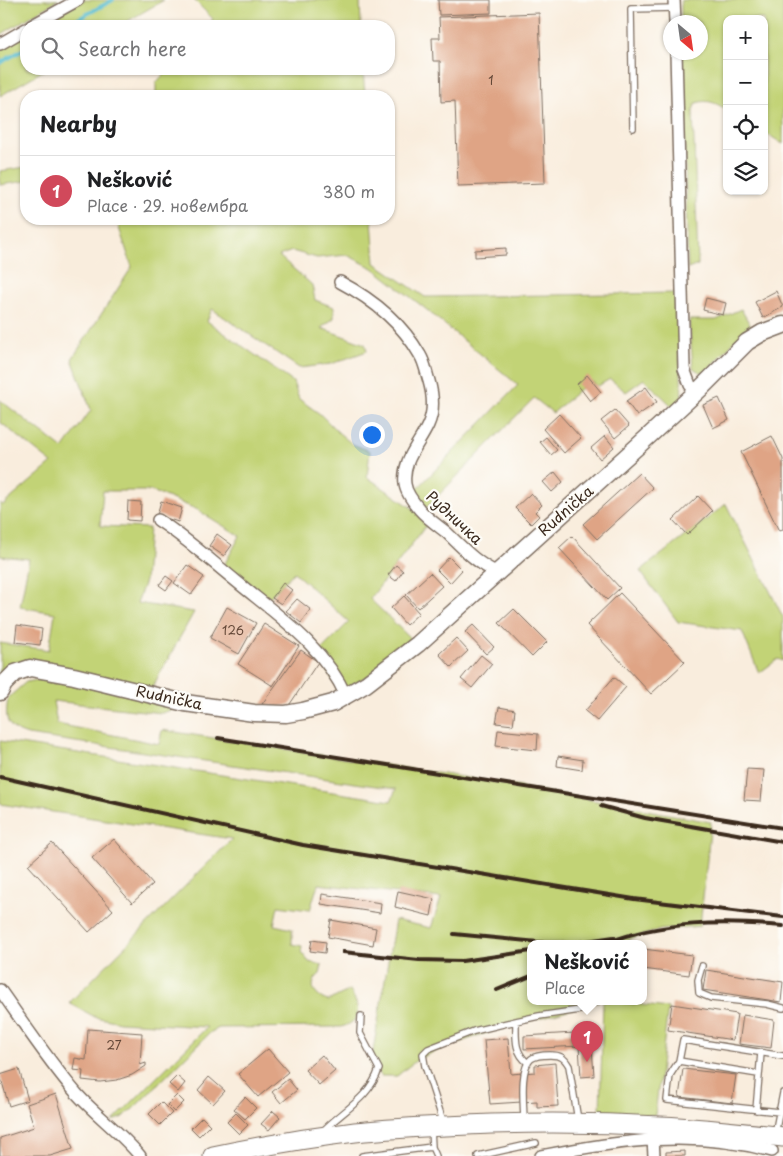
<!DOCTYPE html>
<meta charset="utf-8">
<style>
body{margin:0;font-family:"Playpen Sans",sans-serif;background:#f6f6f6;color:#202124}
.controls{position:absolute;right:15px;top:15px;display:grid;overflow:hidden;border-radius:10px;box-shadow:0 1px 4px #0004}
.controls button{width:45px;height:45px;display:grid;place-items:center;padding:0;border:0;border-bottom:1px solid #e0e0e0;background:#fff;color:#202124;font:25px sans-serif}
.compass{position:absolute;left:663px;top:15px;width:45px;height:45px;border-radius:50%;background:#fff;box-shadow:0 1px 4px #0004;rotate:151deg}
.you{position:absolute;left:371px;top:434px;width:18px;height:18px;margin:-12px;border:4px solid #fff;border-radius:50%;background:#1a73e8;box-shadow:0 0 0 8px #1a73e833}
.badge{display:grid;place-items:center;width:32px;height:32px;border-radius:50%;background:#d1495b;color:#fff;font-size:16px;font-weight:700}
.pin{position:absolute;translate:-50% -41px;filter:drop-shadow(0 1px 2px #0008)}
.pin::after{content:'';position:absolute;top:26px;width:18px;height:15px;background:inherit;clip-path:polygon(0 0,100% 0,50% 100%)}
.popup{position:absolute;left:527px;top:940px;width:120px;height:65px;box-sizing:border-box;display:grid;place-content:center;border-radius:10px;background:#fff;filter:drop-shadow(0 1px 4px #0005);font-size:16px;white-space:nowrap;color:#757577}
.popup b{font-size:19px;color:#202124}
.popup::after{content:'';position:absolute;left:50%;top:100%;margin-left:-10px;border:10px solid transparent;border-top-color:#fff}
.list{margin:0;padding:0;list-style:none}
h2{display:flex;justify-content:space-between;align-items:center;height:65px;margin:0;padding:0 20px;font-size:21px}
h2 small{font-size:16px;font-weight:400;color:#757577}
.list li{display:grid;grid-template-columns:32px 1fr auto;gap:15px;align-items:center;box-sizing:border-box;height:70px;padding:0 20px;border-top:1px solid #e0e0e0}
.list b{display:block;font-size:19px;white-space:nowrap}
.list p{margin:0;font-size:16px;white-space:nowrap;color:#757577}
.list em{font-size:16px;font-style:normal;color:#757577}
.icon{flex:none;width:28px;height:28px;fill:none;stroke:currentColor;stroke-width:2;stroke-linecap:round;stroke-linejoin:round}
.map{position:relative;flex:none;width:783px;height:1156px;overflow:hidden}
.search{position:absolute;background:#fff;box-shadow:0 1px 4px #0004;left:20px;top:20px;width:375px;height:55px;display:flex;align-items:center;gap:12px;box-sizing:border-box;padding:0 18px;border-radius:20px;color:#757577;font-size:19px}
.panel{position:absolute;background:#fff;box-shadow:0 1px 4px #0004;left:20px;top:90px;width:375px;height:135px;border-radius:20px}
.map>svg:first-child{display:block}
.green{fill:#c2d376;stroke:#7e7e4a}
.lines{fill:none;stroke-linecap:round;stroke-linejoin:round}
.stream{stroke:#52bbcf;stroke-width:4}
.building{fill:#dfa485}
.lane-casing{stroke:#7e6e61;stroke-width:8}
.street-casing{stroke:#7e6e61;stroke-width:14}
.secondary-casing{stroke:#7e6e61;stroke-width:19}
.primary-casing{stroke:#7e6e61;stroke-width:21}
.lane{stroke:#fff;stroke-width:5.5}
.street{stroke:#fff;stroke-width:11}
.secondary{stroke:#fff;stroke-width:16}
.primary{stroke:#fff;stroke-width:19}
.rail{stroke:#3b2a1e;stroke-width:4}
.labels{text-anchor:middle;stroke-width:4.5;stroke-linejoin:round;paint-order:stroke}
.number-label{font-size:12px;fill:#644838}
.street-label{font-size:15px;fill:#3b2a1e;stroke:#fdfcf7}
</style>
<div class="map">
<svg width="783" height="1156" viewBox="0 0 783 1156">
<rect width="100%" height="100%" fill="#fdfcf7"/>
<filter id="ink" filterUnits="userSpaceOnUse"><feTurbulence type="fractalNoise" baseFrequency=".02" numOctaves="2"/><feDisplacementMap in="SourceGraphic" scale="10" xChannelSelector="R" yChannelSelector="G"/><feConvolveMatrix kernelMatrix="1 2 1 2 8 2 1 2 1" color-interpolation-filters="sRGB"/></filter>
<filter id="wash" filterUnits="userSpaceOnUse"><feTurbulence type="fractalNoise" baseFrequency=".0096" numOctaves="4" result="noise"/><feDisplacementMap in="SourceGraphic" scale="20" xChannelSelector="R" yChannelSelector="G"/><feGaussianBlur stdDeviation="1.12" result="paint"/><feColorMatrix in="noise" values="0 0 0 0 0 0 0 0 0 0 0 0 0 0 0 0 0 1.4 0 .05"/><feComposite in="paint" operator="in"/></filter>
<g filter="url(#wash)">
<rect width="100%" height="100%" fill="#f9eddd"/>
<path class="green" d="M0 0H58L0 35Z
M75 0H164L119 26H30Z
M194 0H360L361 26H207L213 19Z
M681 0H783V144L764 132V19H727V110C716 103 709 99 696 103L693 110 698 265 688 269 682 53 700 52V22H681Z
M26 28V69H46L0 96V43Z
M169 69H363L365 96H156V83Z
M26 167V181L0 185V171Z
M116 219H372L375 263 425 297 677 293 682 398 672 406 644 379 626 392 610 379 598 386 590 380 553 413 534 398 426 508 417 499 414 492 518 385 422 306 373 268 347 255 317 258 292 251 279 256 312 285 315 300 334 307V318L321 328 365 344 367 351 331 364 299 368 212 309 207 321 293 382 299 399 320 414 339 433 352 444 370 451 367 477 421 514 428 523 370 599 412 640 369 675 340 692 317 654 349 622 294 572 267 600 224 565 240 536 196 509 152 491H103L100 526 149 528 145 581 137 603 194 612 152 688 15 666 4 671 0 676V643L49 650 55 613 20 607 29 559 0 556V503L3 505 52 463 0 422V400L63 449 91 410 72 359 132 267Z
M741 309 753 330 735 340 707 372 701 373 693 368 689 320H716Z
M726 504 783 617V661L778 659 759 673 742 631 678 622 640 571Z
M43 679 63 681 183 706 162 713 53 701 57 724 159 744 162 730 488 781 711 822 700 926 660 930 629 939V943H531V1001H599L477 1036 431 1053 414 1062 397 1076H381L371 1063 395 920 431 928 441 898 318 884 310 910 278 906 274 925 292 929V944L302 946 301 952 309 962 322 965 320 974C307 984 314 997 328 1001L350 990C359 1006 364 1021 341 1027L219 1028 211 1032 133 1109 121 1118 113 1121 207 1027 120 1022 95 1017 69 1003 232 839 0 804V741L391 801 396 789 28 735C5 728 5 720 8 698L26 682Z
M603 1001H625V1003L668 1008 655 1115 600 1114Z"/>
<g class="lines">
<path class="stream" d="M65 26 113 0
M0 63 26 48"/>
</g>
<g id="blocks">
<path class="building" d="M438 0H491V13L439 15Z
M539 13 545 183 458 186 455 101 441 102 440 61H433L432 38H440L439 17Z
M506 248V255L475 257V250Z
M776 291 783 307 763 318 755 302Z
M706 298 726 303 723 315 703 310Z
M587 375 601 392 590 401 577 384Z
M646 387 657 402 637 416 626 401Z
M719 398 729 420 713 428 703 405Z
M615 410 629 426 615 438 601 421Z
M559 414 581 438 564 453 543 429Z
M605 436 614 447 600 459 591 448Z
M772 436 783 459V529L779 531 741 452Z
M546 437 557 450 551 455 540 442Z
M555 472 563 482 552 492 543 482Z
M639 473 653 488 597 539 583 524Z
M531 493 542 505 535 512 539 516 531 524 515 508Z
M698 496 712 511 687 535 673 520Z
M128 501 141 502 140 521 127 520Z
M161 501 182 508 178 522 157 515Z
M217 534 232 545 224 556 209 546Z
M572 536 620 588 607 600 559 548Z
M449 557 462 570 450 583 437 570Z
M187 565 204 577 191 595 174 583Z
M396 565 403 571 396 581 388 575Z
M430 573 442 586 418 608 406 595Z
M166 576 173 581 166 590 159 585Z
M283 583 292 590 281 604 272 598Z
M620 593 685 662 651 694 587 625Z
M404 596 419 613 406 625 391 608Z
M297 599 311 610 301 623 286 611Z
M227 607 256 623 239 654 210 638Z
M514 609 547 642 532 657 499 623Z
M264 624 299 646 273 686 238 664Z
M17 625 42 629 40 645 15 642Z
M473 625 494 647 486 654 465 632Z
M456 638 468 651 451 667 439 654Z
M301 650 318 662 290 704 279 707 262 704Z
M481 655 492 664 472 688 461 679Z
M614 677 626 687 597 721 585 711Z
M499 707 515 710 513 725 496 723Z
M498 730 538 734 537 750 496 746Z
M558 756 583 760 582 770 557 766Z
M747 769 764 770 761 801 744 800Z
M114 839 153 884 132 903 92 858Z
M52 843 113 910 89 932 28 865Z
M398 891 434 899 431 916 395 907Z
M322 894 381 903 380 913 321 904Z
M331 920 376 928 373 945 328 937Z
M312 940 326 942 325 953 310 951Z
M643 949 692 955 689 975 643 969Z
M706 970 783 982 781 1002 703 990Z
M672 1004 737 1014 733 1040 668 1030Z
M743 1015 774 1020 771 1048 739 1044Z
M88 1029 142 1033 140 1065 146 1063V1066L132 1075 117 1080 100 1082 82 1080 83 1071 73 1070 75 1058 86 1060Z
M591 1032 594 1076 581 1077 579 1046 524 1049V1036Z
M508 1038 511 1074 535 1072V1065L555 1063 558 1106 537 1107V1101L490 1104 484 1040Z
M268 1049 288 1072 258 1097 238 1074Z
M322 1055 335 1071 319 1085 305 1070Z
M19 1069 28 1100 9 1106 0 1075Z
M683 1069 736 1075 732 1103 679 1097Z
M177 1076 185 1083 178 1092 169 1084Z
M209 1077 225 1091 213 1104 198 1090Z
M288 1079 297 1090 281 1103 272 1092Z
M56 1094 73 1149 50 1156H0V1138L34 1127 27 1104Z
M177 1095 184 1102 174 1112 167 1105Z
M245 1097 256 1108 245 1119 234 1109Z
M161 1102 172 1113 160 1125 149 1114Z
M273 1111 280 1117 269 1130 261 1124Z
M236 1113 248 1125 239 1134 227 1122Z
M202 1117 210 1125 199 1136 191 1128Z
M685 1151V1156H666V1152Z"/>
</g>
</g>
<g filter="url(#ink)">
<use href="#blocks" fill-opacity="0" stroke="#7e6e61" stroke-width="1"/>
<g class="lines">
<g class="lane-casing">
<path id="lane" d="M633 128 631 9 675 8
M702 966 698 980 699 993 711 998 767 1004 783 1008
M679 1061 758 1074
M528 1063C514 1052 516 1038 516 1021L539 1016 580 1010
M756 1110 761 1053
M780 1112 667 1100 670 1075 679 1061 683 1040 783 1056
M524 1121C524 1106 519 1069 531 1059 536 1055 544 1055 550 1055 560 1055 564 1057 569 1066L578 1120
M444 1124 425 1066 423 1054 428 1049 474 1031 516 1021
M324 1130C344 1110 370 1097 379 1069L360 1033 361 1016
M775 1134 783 1093
M432 1147 436 1156
M362 1156 432 1147 431 1129
M478 1156 536 1143"/>
</g>
<g class="street-casing">
<path id="street" d="M674 0 675 22
M31 26 78 0
M0 44 26 29
M676 52 684 369 690 385 697 392
M340 282C372 299 402 323 420 355 425 363 426 372 429 381 433 395 435 410 428 425 419 445 402 460 405 484 406 493 414 503 420 510 427 518 437 525 446 532 462 547 476 563 496 572
M158 520C186 538 210 560 236 581 277 615 324 646 346 696
M0 990C25 1025 49 1062 77 1094 97 1116 121 1133 140 1156
M541 1156C620 1140 693 1130 772 1151
M654 1156 653 1139 655 1132"/>
</g>
<g class="secondary-casing">
<path id="secondary" d="M0 692 4 684 15 673 30 668 74 676 185 703 254 713 286 714 303 711 333 703 366 684 418 644 639 445 701 388 747 342 762 333 783 325"/>
</g>
<g class="primary-casing">
<path id="primary" d="M213 1156C260 1146 307 1138 355 1132 400 1127 446 1126 491 1124 589 1121 686 1125 783 1137"/>
</g>
<use href="#lane" class="lane"/>
<use href="#street" class="street"/>
<use href="#secondary" class="secondary"/>
<use href="#primary" class="primary"/>
<path class="rail" d="M218 738 783 828
M0 777 303 845 634 899 783 917
M601 806 645 818 783 842
M454 934 548 943
M573 943 614 937
M606 943C661 921 724 921 783 926
M343 952 419 960 462 961 531 951
M497 990 531 976"/>
</g>
</g>
<g class="labels">
<g class="number-label">
<text x="491" y="85">1</text>
<text x="233" y="635">126</text>
<text x="114" y="1050">27</text>
</g>
<g class="street-label">
<text transform="translate(566 511) rotate(-41)" y="5">Rudnička</text>
<text transform="translate(454 518) rotate(43)" y="5">Рудничка</text>
<text transform="translate(169 698) rotate(12)" y="5">Rudnička</text>
</g>
</g>
</svg>
<div class="controls">
<button>+</button>
<button>−</button>
<button><svg class="icon" aria-label="locate" viewBox="0 0 24 24"><circle cx="12" cy="12" r="6"/><path d="M12 2v4M12 18v4M2 12h4M18 12h4"/></svg></button>
<button><svg class="icon" aria-label="layers" viewBox="0 0 24 24"><path d="M12 4l9 5-9 5-9-5zM3 14l9 5 9-5"/></svg></button>
</div>
<svg class="compass" viewBox="-18 -18 36 36"><path d="M0-13l5 13h-10z" fill="#e53935"/><path d="M0 13l5-13h-10z" fill="#757577"/></svg>
<div class="you"></div>
<div class="pin badge" style="left:587px;top:1062px">1</div>
<div class="popup"><b>Nešković</b>Place</div>
<div class="search"><svg class="icon" aria-label="search" viewBox="0 0 24 24"><circle cx="10" cy="10" r="6"/><path d="M15 15l6 6"/></svg>Search here</div>
<section class="panel">
<h2>Nearby<small></small></h2>
<ul class="list">
<li><span class="badge">1</span><div><b>Nešković</b><p>Place · 29. новембра</p></div><em>380 m</em></li>
</ul>
</section>
</div>
